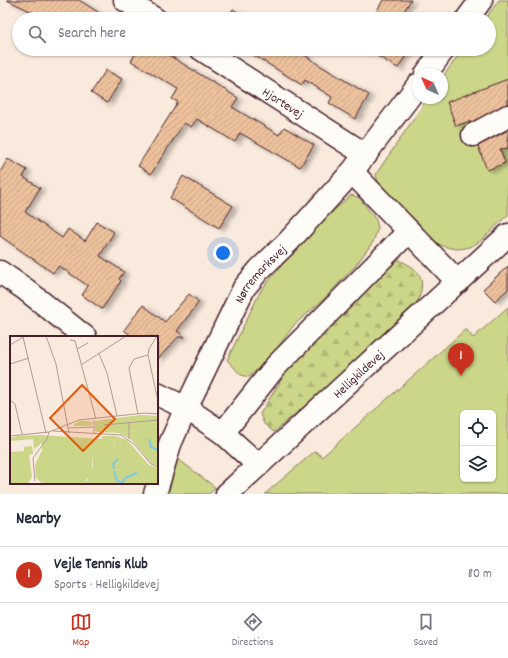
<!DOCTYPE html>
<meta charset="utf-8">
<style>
body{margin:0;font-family:Dekko,sans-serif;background:#f2f2f3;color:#1f2937}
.controls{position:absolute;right:12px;bottom:12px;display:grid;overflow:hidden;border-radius:6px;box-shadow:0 1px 3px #0004}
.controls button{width:36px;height:36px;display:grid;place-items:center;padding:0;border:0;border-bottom:1px solid #e0e1e3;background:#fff;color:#1f2937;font:20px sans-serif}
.compass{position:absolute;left:412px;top:68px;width:36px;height:36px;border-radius:50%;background:#fff;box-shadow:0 1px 3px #0004;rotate:315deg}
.you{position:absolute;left:223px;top:253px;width:14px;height:14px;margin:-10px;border:3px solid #fff;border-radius:50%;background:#1a73e8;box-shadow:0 0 0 6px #1a73e833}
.badge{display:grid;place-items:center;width:26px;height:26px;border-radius:50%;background:#c8321e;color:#fff;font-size:13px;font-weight:700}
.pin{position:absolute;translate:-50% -33px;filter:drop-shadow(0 1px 2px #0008)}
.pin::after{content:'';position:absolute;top:21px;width:14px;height:12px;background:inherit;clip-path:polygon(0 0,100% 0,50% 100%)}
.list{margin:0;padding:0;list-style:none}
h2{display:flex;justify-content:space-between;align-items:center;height:52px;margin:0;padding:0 16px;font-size:17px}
h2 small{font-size:13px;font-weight:400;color:#747a83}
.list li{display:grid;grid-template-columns:26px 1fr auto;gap:12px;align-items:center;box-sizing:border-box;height:56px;padding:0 16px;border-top:1px solid #e0e1e3}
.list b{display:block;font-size:15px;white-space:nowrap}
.list p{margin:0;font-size:13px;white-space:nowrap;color:#747a83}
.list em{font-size:13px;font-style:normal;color:#747a83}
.icon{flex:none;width:22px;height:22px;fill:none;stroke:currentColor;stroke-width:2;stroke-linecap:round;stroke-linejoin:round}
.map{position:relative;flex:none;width:508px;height:494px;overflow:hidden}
.search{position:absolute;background:#fff;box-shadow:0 1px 3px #0004;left:12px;right:12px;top:12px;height:44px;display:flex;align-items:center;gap:10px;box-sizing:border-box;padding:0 14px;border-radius:22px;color:#747a83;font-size:15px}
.sheet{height:108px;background:#fff}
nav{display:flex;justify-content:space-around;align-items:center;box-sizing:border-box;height:56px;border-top:1px solid #e0e1e3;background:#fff;font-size:11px;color:#747a83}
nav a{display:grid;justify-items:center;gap:2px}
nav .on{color:#c8321e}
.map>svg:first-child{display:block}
.green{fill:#cbd689;stroke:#8a7a5a;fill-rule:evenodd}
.forest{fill:url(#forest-firs);stroke:#8a7a5a}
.building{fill:url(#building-hatch);stroke:#4a1f2b;filter:url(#shadow)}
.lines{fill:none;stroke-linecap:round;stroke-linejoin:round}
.minor-casing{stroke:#4a1f2b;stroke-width:25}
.minor{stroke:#fdfcf7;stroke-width:22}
.labels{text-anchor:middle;stroke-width:3.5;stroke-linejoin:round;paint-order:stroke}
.street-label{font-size:13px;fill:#4a1f2b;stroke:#fdfcf7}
.inset-river{fill:none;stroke:#82c8e3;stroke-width:2}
.inset-road{fill:none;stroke:#b29995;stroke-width:1}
.view{fill:#e8590c;fill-opacity:0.15;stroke:#e8590c;stroke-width:2}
.inset-edge{fill:none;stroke:#4a1f2b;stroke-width:2}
</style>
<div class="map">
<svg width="508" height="494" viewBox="0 0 508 494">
<defs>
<pattern id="forest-firs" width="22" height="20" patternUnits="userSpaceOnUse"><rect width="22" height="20" fill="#cbd689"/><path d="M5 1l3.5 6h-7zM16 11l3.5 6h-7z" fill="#b0b776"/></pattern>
<pattern id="building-hatch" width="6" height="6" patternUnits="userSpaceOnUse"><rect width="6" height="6" fill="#ecc19c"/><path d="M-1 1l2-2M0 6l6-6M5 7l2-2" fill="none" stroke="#cca587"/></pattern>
<filter id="shadow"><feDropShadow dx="4.5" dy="2.5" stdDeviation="2" flood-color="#0004"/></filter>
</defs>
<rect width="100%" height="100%" fill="#f8eadc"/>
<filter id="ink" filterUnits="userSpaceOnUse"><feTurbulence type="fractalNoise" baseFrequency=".025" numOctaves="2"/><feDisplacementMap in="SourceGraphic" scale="8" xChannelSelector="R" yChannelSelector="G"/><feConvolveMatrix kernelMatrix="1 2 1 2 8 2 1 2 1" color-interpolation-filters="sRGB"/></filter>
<g filter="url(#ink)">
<path class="green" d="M499 0H508V215C483 237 472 260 436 243L378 183 376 174 428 98H442V78L463 49H489V19H485Z
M351 195 360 198 376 220 378 228 373 242 356 265 324 299 294 325 271 357 249 377 241 375 227 360 261 290 308 234Z
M508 307V494H265L315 451 322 457 466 329 473 338ZM463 413H493V479H463Z
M178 459 216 488 209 494H168Z"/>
<path class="forest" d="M397 259C419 269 427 276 418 301L319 394 274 432 264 424 260 414 286 372Z"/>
<path class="building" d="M7 0H79L109 19H47Z
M383 0H411L399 19H372Z
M233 9 249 19H227Z
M138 49H159L238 98 232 107 279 135 284 127 314 145 300 167 240 133 235 142 197 119 191 127 184 123 151 174 138 166 178 102 172 99 178 89 131 61Z
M244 49H296L316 63 369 95 355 119 329 103 332 97 305 80 302 85Z
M366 49H410L398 68Z
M106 70 122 79 107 103 91 93Z
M508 79V104L470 123 469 121 456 126 447 102Z
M508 130V148L500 149 505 163 487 170 478 146Z
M8 159 27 170 23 177 40 188 25 212 62 238 68 229 85 241 97 222 114 232 100 256 124 272 119 279 121 281 102 309 82 295 88 286 59 266 53 273 0 236V172Z
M183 176 233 206 219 228 170 198Z
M508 266V289L495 301 483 289Z
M189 294 199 302 177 331 185 337H178L157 360V337H133L124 330 143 305 165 322Z"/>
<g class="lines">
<g class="minor-casing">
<g id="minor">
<path d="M125 0 155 19"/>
<path d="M467 19 481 0"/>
<path id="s1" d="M201 49 366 155"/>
<path d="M426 74 444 49"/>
<path d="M473 135 508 116"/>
<path d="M352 172 458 282"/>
<path d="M0 272 25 289 85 337"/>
<path d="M157 394 186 408 223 433 258 465"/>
<path d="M223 433 275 367 409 231"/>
<path id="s2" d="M155 494 170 444 186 408 244 288 259 270 289 241 352 172 418 85"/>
<path id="s3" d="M227 494 508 235"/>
</g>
</g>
<use href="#minor" class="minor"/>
</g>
</g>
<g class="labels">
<g class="street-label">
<text dy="5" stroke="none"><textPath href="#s1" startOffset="98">Hjortevej</textPath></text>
<text dy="5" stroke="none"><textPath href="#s2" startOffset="246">Nørremarksvej</textPath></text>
<text dy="5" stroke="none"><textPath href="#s3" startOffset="178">Helligkildevej</textPath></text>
</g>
</g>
<g transform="translate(10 336)">
<rect width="148" height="148" fill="#f8eadc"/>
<path d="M130 79 148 80V91L140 90 129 95 110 97 87 96 85 94V85ZM70 85H77L83 86 81 90H64V88ZM30 99 92 103V100H105L104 118H82V136L74 147 33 148 26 142 25 129 32 114V107L24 113 23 103 0 105V102L7 100ZM22 110 23 118 19 119 22 141 18 147 0 148V116L14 115V111Z" fill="#cbd689"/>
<path d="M140 90 148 91V131L141 127 122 104 109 97 129 95ZM105 100 117 104 139 129 148 132V148H61L77 145 83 130 82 117 104 118Z" fill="#cbd689"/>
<path class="inset-river" d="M139 103 141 111 148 114M104 133 103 128 108 123M104 135 107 144 112 147M112 147 115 142 127 137"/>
<path class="inset-road" d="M36 0 46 28 59 97M147 0 139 13 138 19 148 65M13 1 36 97M60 4 65 5 86 83M0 9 15 0M67 13 78 7M89 18 97 37 107 80M0 28 19 22M71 29 116 0M0 64 5 68 12 98M128 78 119 32 124 23 138 19M94 89 148 84M59 92 84 91M43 95 111 99 124 108 141 128 148 131M84 98V84M0 100 39 96 69 84 135 77 148 78M119 103V87M25 145 23 122 37 103 39 96"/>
<path class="view" d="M72 49 105 83 73 115 40 82Z"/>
<rect width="148" height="148" class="inset-edge"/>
</g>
</svg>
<div class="controls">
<button><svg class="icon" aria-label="locate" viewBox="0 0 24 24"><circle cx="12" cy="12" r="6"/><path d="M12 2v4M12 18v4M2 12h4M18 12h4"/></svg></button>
<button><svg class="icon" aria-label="layers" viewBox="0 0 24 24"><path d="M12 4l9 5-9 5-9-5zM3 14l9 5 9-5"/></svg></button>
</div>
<svg class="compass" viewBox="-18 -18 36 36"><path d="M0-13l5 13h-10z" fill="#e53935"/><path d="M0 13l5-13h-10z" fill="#747a83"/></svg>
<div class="you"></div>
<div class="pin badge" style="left:461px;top:376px">1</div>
<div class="search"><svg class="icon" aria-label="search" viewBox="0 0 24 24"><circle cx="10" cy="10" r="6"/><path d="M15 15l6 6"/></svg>Search here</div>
</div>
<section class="sheet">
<h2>Nearby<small></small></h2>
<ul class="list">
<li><span class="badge">1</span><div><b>Vejle Tennis Klub</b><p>Sports · Helligkildevej</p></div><em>80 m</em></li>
</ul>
</section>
<nav>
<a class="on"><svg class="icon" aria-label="map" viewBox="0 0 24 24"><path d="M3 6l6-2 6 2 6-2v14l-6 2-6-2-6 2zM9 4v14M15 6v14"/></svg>Map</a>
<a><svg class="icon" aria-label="directions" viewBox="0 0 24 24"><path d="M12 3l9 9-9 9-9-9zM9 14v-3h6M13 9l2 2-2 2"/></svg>Directions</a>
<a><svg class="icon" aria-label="saved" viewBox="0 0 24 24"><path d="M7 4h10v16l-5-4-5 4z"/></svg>Saved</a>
</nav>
